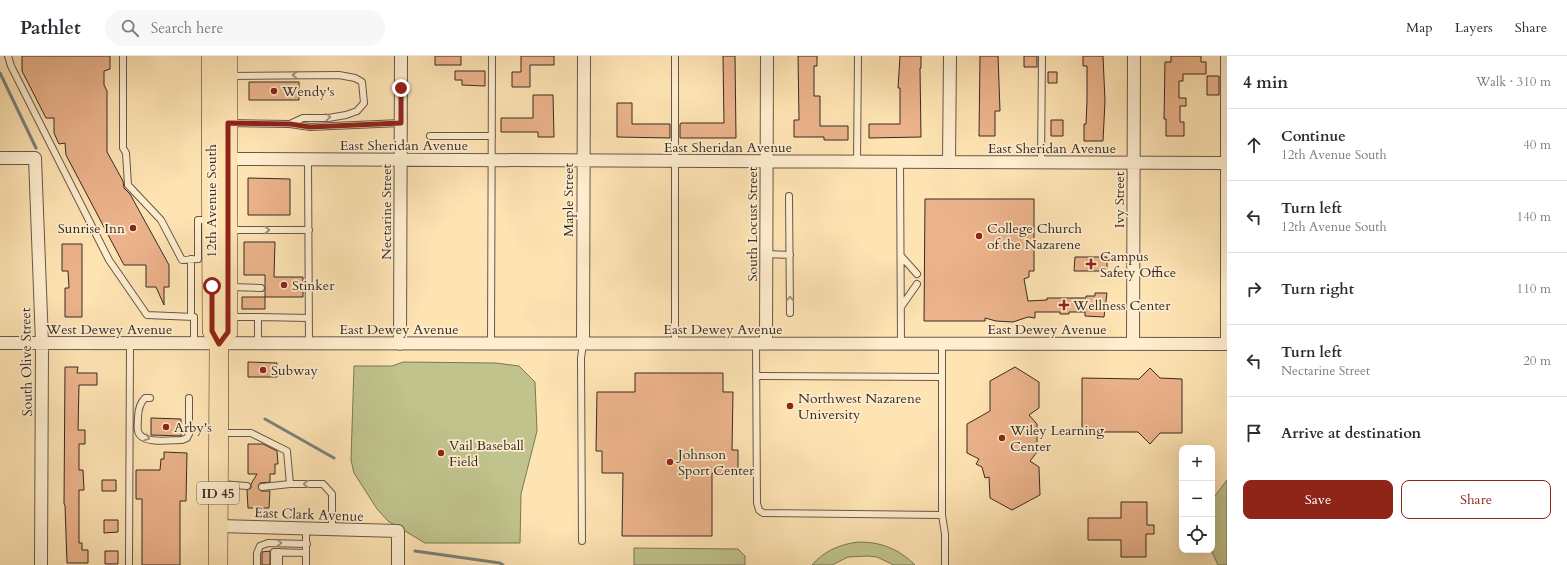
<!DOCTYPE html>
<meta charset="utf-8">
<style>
body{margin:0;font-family:Cardo,serif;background:#f7f7f7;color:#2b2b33}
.controls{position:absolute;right:12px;bottom:12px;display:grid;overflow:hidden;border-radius:8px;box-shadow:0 4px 16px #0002}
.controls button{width:36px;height:36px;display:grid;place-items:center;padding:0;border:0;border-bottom:1px solid #e1e1e2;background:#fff;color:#2b2b33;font:20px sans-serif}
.stop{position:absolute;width:12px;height:12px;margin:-9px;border:3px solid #8f2418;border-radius:50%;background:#fff}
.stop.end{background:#8f2418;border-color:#fff;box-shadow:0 1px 4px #0008}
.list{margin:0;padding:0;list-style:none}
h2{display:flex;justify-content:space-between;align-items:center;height:52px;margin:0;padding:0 16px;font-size:17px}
h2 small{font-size:13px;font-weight:400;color:#7c7c81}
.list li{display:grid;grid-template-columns:26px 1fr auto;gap:12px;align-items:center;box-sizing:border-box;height:72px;padding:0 16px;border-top:1px solid #e1e1e2}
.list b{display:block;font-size:15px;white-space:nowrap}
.list p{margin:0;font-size:13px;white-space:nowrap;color:#7c7c81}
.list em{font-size:13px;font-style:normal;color:#7c7c81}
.actions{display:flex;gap:8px;padding:12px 16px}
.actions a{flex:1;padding:9px 0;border:1px solid #8f2418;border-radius:8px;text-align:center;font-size:14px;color:#8f2418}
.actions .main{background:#8f2418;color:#fff}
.icon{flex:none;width:22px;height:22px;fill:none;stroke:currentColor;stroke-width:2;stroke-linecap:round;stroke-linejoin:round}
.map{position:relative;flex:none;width:1227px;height:509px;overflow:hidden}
header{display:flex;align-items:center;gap:24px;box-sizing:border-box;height:56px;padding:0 20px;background:#fff;border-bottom:1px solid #e1e1e2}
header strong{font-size:19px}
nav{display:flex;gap:22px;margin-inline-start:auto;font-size:14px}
.search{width:280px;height:36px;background:#f7f7f7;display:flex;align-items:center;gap:10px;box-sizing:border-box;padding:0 14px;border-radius:22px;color:#7c7c81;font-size:15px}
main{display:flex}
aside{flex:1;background:#fff}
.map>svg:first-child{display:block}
.green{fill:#c0c38c;stroke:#7b7658}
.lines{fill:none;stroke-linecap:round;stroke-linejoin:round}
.stream{stroke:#79817d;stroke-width:3}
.building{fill:#ecb38b;stroke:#362a24}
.lane-casing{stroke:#685848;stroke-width:8}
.street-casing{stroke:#685848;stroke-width:14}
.primary-casing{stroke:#362a24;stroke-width:20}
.lane{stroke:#feedce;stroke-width:6}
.street{stroke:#feedce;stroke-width:12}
.primary{stroke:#fee3b3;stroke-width:19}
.oneway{stroke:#9a8c79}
.route{stroke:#8f2418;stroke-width:5}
.poi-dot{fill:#8f2418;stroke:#feedce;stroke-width:1.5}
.labels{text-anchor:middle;stroke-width:3.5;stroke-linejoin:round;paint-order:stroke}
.shield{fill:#feedce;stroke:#726457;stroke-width:1}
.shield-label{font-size:13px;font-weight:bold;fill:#362a24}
.poi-label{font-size:14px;fill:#362a24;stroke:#feedce;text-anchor:start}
.street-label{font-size:14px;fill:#362a24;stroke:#feedce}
</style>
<header>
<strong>Pathlet</strong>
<div class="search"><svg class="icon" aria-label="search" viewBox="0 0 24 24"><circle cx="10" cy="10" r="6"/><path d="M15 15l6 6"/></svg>Search here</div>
<nav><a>Map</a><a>Layers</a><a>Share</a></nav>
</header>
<main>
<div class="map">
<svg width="1227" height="509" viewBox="0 0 1227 509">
<rect width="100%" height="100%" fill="#fee3b3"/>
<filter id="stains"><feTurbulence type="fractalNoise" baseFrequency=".005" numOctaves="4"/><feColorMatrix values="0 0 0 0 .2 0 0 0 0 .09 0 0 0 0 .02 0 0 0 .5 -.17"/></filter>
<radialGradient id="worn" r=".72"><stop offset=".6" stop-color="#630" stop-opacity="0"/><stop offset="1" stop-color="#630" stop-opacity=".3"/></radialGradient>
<path class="green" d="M403 306 496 307 519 310 535 326 537 375 521 438 520 487H425L388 465 377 453 354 417 351 404 354 310H392Z
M1227 424V509H1218L1211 494H1212V444Z
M859 486C881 486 899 493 915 509H894L877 501 868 500 848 501 832 509H812C824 495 840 488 859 486Z
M634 492 738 493 745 500V509H634Z"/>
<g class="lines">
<path class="stream" d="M0 17 36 92
M265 363 334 402
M415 495 500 507 503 509"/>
</g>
<path class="building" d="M22 0H110V13L104 15V29L107 35V96L123 125 124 132 130 138 169 209V231H164V249L156 231H146V209H124L66 99 65 87 59 88 54 77V62H46L22 15Z
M435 0H461V9H435Z
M521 0H554V9H530V31H512V16H521Z
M723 0H735L736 82H680V68L681 67H724Z
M798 0H817V10H814V40H820V70H848V84H824V81H794V64H799Z
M900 0H921V12H920L921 81 869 82V68H900V32H898Z
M980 0H998L1000 55H995V80H979Z
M1024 0H1037V11H1024Z
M1083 0H1103L1105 45 1103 85H1084V68H1086L1087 45V10H1083Z
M1171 0H1201V6H1206V18H1183V25H1179V42H1186V50H1180V66H1184V80H1166V63H1164L1165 6H1171Z
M455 15H485V30L462 29V24H455Z
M1048 16H1057V27H1048Z
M1207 20H1219V39H1207Z
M249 26H299V44H249Z
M533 39H553L554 81H538V76H501V62H533Z
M617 47H632V68H670V82L617 81Z
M1051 64H1063V80H1051Z
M248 122 290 123V159H248Z
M925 143H1034V215H1029V221L1024 223 1028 245 1047 244V242H1086V240H1095V237H1107L1104 261 1085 260V256H1069V258H1060V256H1035V262L1028 261 1013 266 996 265 985 262V265H924Z
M244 186H275L274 221H303V241H265V253H242V241H265V219H244Z
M62 188H82V261H65V232H69L68 215H62Z
M1075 201H1107V215H1074Z
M248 306 277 307V321H248Z
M65 311H78L77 317H97V329H79L78 374H85V388H79V414H83L84 434H79V487H82V494H88V507H67L65 449 64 448Z
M1015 311 1039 326V352L1029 359 1037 368V396L1030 405 1039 411 1040 439 1012 454 990 442 989 421 985 422 982 411 976 408 979 403 967 397V368L990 355V325Z
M1150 312 1160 322 1182 323V377H1160L1150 388 1138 376H1082V322L1139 323Z
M635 317H723V336H733L732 394H738V418L712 417V480H622L623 417H602V395H596L597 336H635Z
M151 362 181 363V380L151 379Z
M248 388H263L277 395 278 408H275V418H270V426L260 427 258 431 261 435H270L269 452H248L247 434 251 432V428L257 418H248Z
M164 396 187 397 186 445H180V509H142V443H136V414H160L161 403H164Z
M102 424H116V435H102Z
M1121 446H1147V469H1154V478H1146V501H1121V484H1088V462H1121Z
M104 464H118V476L104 477Z
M105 495H118V508H105Z
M270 495V509H262V496Z"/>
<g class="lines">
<g class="lane-casing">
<path id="lane" d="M8 0 11 10 109 204 147 259 194 261V288
M123 0V92L126 97 128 129 161 164 182 204 198 203V164H210
M675 0V288
M230 20 339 19 355 22 362 26 364 47 357 55 346 59 328 62H303L290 68
M230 67 290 68 310 71 401 67
M430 80H492
M308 104 309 288
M857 106 858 0
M900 106 901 288
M1041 107 1042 0
M789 140 790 257
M230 174H309
M767 198 790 199
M901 200 917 218
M191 203V261
M230 231 261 232
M901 251 917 228
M230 261H258
M258 288V261L309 262
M491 288 492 0
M756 288 757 447 759 454 763 457 942 459
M942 288V459L945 478V509
M1224 288V0
M756 320 942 321
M150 342H145C139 348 138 355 138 362 138 366 137 371 138 375 141 389 172 384 182 384L187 382 189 378V342
M220 377H251L287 395 290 428
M221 428 247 430
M262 431 290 428H323L332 438V474
M306 473V509
M582 485 581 302 583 288
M129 509 130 288
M257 509V497L260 490 268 487 307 488
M274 509V496L306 497
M279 509V496"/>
</g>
<g class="street-casing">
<path id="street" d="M0 102H35L42 287 41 509
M228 103 1227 107
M949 106 950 0
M0 287 1227 288
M400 288 401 0
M583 288 584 0
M766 288 767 0
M1133 288 1134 0
M219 470 398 475V509"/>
</g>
<g class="primary-casing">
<path id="primary" d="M211 0 212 275 219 288 218 509
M219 288 228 276V0"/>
</g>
<use href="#lane" class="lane"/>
<use href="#street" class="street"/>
<use href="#primary" class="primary"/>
</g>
<defs><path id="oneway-chevron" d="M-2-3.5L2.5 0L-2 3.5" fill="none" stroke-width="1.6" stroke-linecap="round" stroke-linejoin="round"/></defs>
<g class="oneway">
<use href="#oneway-chevron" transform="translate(295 19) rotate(180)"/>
<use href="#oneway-chevron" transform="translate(328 61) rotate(-4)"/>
<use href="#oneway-chevron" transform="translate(267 174)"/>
<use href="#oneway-chevron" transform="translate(790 243) rotate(-90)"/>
<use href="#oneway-chevron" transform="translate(147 382) rotate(20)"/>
<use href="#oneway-chevron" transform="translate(306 428) rotate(180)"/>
<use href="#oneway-chevron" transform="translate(279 487) rotate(1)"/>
</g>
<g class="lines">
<path class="route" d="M212 230V275L219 288 228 276V67L290 68 310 71 401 67V32"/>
</g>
<g class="poi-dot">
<circle cx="274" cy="35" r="4"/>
<circle cx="133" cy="172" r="4"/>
<circle cx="979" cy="180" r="4"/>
<path d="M1089 202h4v4h4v4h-4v4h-4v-4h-4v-4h4z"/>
<circle cx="284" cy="229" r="4"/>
<path d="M1062 243h4v4h4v4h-4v4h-4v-4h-4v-4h4z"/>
<circle cx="263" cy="314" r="4"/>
<circle cx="790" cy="350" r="4"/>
<circle cx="166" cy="371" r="4"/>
<circle cx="1002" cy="382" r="4"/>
<circle cx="441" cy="397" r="4"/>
<circle cx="670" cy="406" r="4"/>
</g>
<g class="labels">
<rect class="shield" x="197" y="426" width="42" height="22" rx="3"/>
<g class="shield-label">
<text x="218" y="442">ID 45</text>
</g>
<g class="poi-label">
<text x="282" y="40">Wendy's</text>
<text x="125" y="177" text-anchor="end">Sunrise Inn</text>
<text x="987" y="177">College Church<tspan x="987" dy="16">of the Nazarene</tspan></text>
<text x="1100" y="205">Campus<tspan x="1100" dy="16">Safety Office</tspan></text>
<text x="292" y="234">Stinker</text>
<text x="1073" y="254">Wellness Center</text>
<text x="271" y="319">Subway</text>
<text x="798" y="347">Northwest Nazarene<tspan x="798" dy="16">University</tspan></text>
<text x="174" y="376">Arby's</text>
<text x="1010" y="379">Wiley Learning<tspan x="1010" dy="16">Center</tspan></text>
<text x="449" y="394">Vail Baseball<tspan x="449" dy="16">Field</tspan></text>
<text x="678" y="403">Johnson<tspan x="678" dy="16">Sport Center</tspan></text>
</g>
<g class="street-label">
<text x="404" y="94">East Sheridan Avenue</text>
<text x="728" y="96">East Sheridan Avenue</text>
<text x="1052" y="97">East Sheridan Avenue</text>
<text transform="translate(568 144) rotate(-90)" y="5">Maple Street</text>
<text transform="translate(1119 144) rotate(-90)" y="5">Ivy Street</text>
<text transform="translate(211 145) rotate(-90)" y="5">12th Avenue South</text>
<text transform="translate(386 156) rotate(-90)" y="5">Nectarine Street</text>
<text transform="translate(752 168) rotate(-90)" y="5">South Locust Street</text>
<text x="109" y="278">West Dewey Avenue</text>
<text x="399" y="278">East Dewey Avenue</text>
<text x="723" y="278">East Dewey Avenue</text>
<text x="1047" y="278">East Dewey Avenue</text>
<text transform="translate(26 306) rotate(-91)" y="5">South Olive Street</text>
<text transform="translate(309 458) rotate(2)" y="5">East Clark Avenue</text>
</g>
</g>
<rect width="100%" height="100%" filter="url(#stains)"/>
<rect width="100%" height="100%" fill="url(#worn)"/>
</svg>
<div class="controls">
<button>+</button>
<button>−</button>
<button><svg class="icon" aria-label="locate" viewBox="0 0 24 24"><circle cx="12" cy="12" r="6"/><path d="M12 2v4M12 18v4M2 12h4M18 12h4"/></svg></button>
</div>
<div class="stop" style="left:212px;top:230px"></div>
<div class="stop end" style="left:401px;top:32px"></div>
</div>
<aside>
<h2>4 min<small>Walk · 310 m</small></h2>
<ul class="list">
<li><svg class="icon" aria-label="ahead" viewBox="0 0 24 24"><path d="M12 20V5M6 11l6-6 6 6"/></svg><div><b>Continue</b><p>12th Avenue South</p></div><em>40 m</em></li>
<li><svg class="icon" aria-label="left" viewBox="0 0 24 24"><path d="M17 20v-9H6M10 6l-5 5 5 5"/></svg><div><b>Turn left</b><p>12th Avenue South</p></div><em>140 m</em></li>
<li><svg class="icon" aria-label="right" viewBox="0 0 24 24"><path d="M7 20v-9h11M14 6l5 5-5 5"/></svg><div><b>Turn right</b></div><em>110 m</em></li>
<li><svg class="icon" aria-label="left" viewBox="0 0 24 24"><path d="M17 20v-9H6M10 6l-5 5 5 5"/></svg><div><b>Turn left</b><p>Nectarine Street</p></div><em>20 m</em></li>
<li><svg class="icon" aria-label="arrive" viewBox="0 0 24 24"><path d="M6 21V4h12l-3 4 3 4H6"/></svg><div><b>Arrive at destination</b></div></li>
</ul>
<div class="actions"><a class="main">Save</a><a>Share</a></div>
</aside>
</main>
